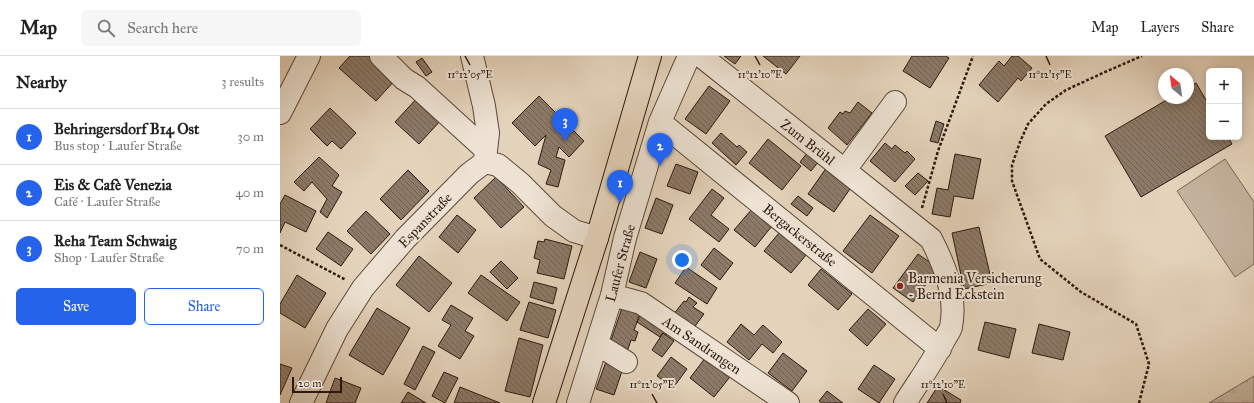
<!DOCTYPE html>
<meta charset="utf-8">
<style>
body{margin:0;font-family:"IM FELL Great Primer",serif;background:#f6f6f6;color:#222}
.controls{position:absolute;right:12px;top:12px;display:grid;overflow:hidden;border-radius:6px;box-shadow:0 2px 10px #0003}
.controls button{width:36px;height:36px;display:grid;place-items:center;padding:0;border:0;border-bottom:1px solid #e0e0e0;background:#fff;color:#222;font:20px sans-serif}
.compass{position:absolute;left:878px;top:12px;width:36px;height:36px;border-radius:50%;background:#fff;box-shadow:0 2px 10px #0003;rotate:331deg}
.scale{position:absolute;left:12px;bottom:10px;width:50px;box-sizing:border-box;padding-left:4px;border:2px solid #2c190f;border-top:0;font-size:11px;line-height:14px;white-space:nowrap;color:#2c190f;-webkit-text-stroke:3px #ede2d3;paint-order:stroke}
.you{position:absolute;left:402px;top:204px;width:14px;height:14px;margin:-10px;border:3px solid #fff;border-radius:50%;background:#1a73e8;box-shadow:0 0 0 6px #1a73e833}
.badge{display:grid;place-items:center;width:26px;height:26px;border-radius:50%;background:#2563eb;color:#fff;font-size:13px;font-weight:700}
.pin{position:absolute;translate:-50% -33px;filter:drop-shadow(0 1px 2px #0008)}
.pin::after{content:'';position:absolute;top:21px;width:14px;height:12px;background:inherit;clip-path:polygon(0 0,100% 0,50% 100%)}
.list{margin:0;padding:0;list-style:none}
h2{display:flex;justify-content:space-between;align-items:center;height:52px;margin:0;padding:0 16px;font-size:17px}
h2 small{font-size:13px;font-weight:400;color:#767676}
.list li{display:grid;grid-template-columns:26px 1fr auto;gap:12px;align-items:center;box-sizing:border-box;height:56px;padding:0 16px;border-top:1px solid #e0e0e0}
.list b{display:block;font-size:15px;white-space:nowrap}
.list p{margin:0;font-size:13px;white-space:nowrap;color:#767676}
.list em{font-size:13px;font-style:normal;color:#767676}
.actions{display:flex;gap:8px;padding:12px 16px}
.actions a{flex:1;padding:9px 0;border:1px solid #2563eb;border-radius:6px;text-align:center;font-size:14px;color:#2563eb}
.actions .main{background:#2563eb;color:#fff}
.icon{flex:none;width:22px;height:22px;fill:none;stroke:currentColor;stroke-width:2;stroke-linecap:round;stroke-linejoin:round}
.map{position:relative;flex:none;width:974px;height:347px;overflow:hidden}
header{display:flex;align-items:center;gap:24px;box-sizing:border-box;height:56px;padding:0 20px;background:#fff;border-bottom:1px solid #e0e0e0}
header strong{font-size:19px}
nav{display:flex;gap:22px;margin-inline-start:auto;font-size:14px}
.search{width:280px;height:36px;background:#f6f6f6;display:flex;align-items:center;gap:10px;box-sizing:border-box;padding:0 14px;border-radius:6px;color:#767676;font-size:15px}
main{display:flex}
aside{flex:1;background:#fff}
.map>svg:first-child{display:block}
.grass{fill:url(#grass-tufts);stroke:#786656}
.garden{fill:#c5b39e;stroke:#786656}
.building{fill:url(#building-back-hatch);stroke:#2c190f}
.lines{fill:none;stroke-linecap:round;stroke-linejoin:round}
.minor-casing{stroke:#5a483a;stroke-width:24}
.major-casing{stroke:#2c190f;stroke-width:24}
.path{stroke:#2c190f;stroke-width:2.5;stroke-dasharray:3 2;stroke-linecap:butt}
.minor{stroke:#ede2d3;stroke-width:22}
.major{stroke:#e4d3bb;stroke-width:22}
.ticks{fill:none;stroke:#2c190f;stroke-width:1.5}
.poi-dot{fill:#8f2418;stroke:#ede2d3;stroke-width:1.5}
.labels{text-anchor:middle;stroke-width:4;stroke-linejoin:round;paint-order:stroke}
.street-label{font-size:14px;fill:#2c190f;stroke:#ede2d3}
.poi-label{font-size:14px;fill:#2c190f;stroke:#ede2d3;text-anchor:start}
.ticks-label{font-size:10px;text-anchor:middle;fill:#2c190f;stroke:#ede2d3;stroke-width:4;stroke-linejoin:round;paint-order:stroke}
</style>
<header>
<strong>Map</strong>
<div class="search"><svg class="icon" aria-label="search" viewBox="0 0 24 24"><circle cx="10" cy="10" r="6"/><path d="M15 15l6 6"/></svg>Search here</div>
<nav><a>Map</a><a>Layers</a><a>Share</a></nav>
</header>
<main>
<aside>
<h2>Nearby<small>3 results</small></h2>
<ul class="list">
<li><span class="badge">1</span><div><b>Behringersdorf B14 Ost</b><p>Bus stop · Laufer Straße</p></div><em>30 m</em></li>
<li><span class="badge">2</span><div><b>Eis &amp; Cafè Venezia</b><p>Café · Laufer Straße</p></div><em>40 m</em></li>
<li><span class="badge">3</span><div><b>Reha Team Schwaig</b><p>Shop · Laufer Straße</p></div><em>70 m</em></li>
</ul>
<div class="actions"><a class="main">Save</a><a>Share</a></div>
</aside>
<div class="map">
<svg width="974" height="347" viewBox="0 0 974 347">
<defs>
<pattern id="grass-tufts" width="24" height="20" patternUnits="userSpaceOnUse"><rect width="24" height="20" fill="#c5b39e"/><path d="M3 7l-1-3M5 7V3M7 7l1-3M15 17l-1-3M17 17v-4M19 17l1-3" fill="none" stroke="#a99987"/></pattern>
<pattern id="building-back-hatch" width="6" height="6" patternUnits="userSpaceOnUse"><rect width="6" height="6" fill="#8c7a68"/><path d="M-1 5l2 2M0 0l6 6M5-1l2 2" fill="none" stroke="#736354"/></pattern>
</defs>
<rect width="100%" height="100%" fill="#e4d3bb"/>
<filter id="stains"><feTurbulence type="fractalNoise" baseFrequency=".005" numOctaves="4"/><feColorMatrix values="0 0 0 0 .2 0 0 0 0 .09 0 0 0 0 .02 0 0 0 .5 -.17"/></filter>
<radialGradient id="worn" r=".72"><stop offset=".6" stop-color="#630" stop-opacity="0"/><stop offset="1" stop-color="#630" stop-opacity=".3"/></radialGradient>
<path class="grass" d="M974 320V347H929Z"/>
<path class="garden" d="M945 103 974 146V208L955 221 897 135Z"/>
<path class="building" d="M70 0H91L117 22 96 45 59 12Z
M444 0H461L455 8Z
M483 0H520L506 18Z
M632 0H666L669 2 650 32 623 15Z
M732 0H738L752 12 741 25 738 22 718 46 699 29 719 5 724 10Z
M142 2 152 16 146 20 136 6Z
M916 27 929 49V81H948L952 88 861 141 825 80 890 42H908V31Z
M429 30 450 45 426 78 405 63Z
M139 40 162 63 139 88 115 66Z
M259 40 304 85 289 101 279 91 276 101 285 104 278 131 266 128 271 114 258 108 266 79 255 90 232 67Z
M578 46 592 57 567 89 548 72 560 56 563 58 565 55 570 57Z
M50 52 76 77 61 93 52 85 47 90 30 73Z
M656 65 664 68 658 87 650 85Z
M441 77 457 91 459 89 467 96 456 109 432 87Z
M488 83 521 110 502 134 469 107Z
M605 87 612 93 615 89 625 97 627 95 635 103 615 126 590 105Z
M528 96 539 105 531 115 520 106Z
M675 98 701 103 693 143 674 140 670 161 652 158 657 132 668 134Z
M39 101 59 119 52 130 62 136 47 162 40 156 47 143 32 126 24 135 14 126Z
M396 108 418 116 410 138 387 130Z
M547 111 572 130 554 156 528 138Z
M128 114 149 135 121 164 100 143Z
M638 117 648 125 635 139 625 130Z
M216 121 244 151 221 172 194 142Z
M432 133 444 142 431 159 449 173 439 186 409 163Z
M5 139 36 155 26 176 5 166 0 177V148Z
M518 140 533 152 527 160 511 148Z
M376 142 393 149 382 178 365 172Z
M472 153 492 170 475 191 454 174Z
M86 155 110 178 91 198 67 175Z
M177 159 196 174 178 197 159 181Z
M590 159 619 180 592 217 563 195Z
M699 171 712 227 684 233 672 177Z
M48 176 73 193 61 210 36 193Z
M499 177 526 199 511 217 484 195Z
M265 183 292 190 284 223 257 217 260 204 254 202 258 185 264 186Z
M434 192 453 207 440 224 421 209Z
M360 196 377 203 366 232 349 226Z
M638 198 658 212 633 246 613 232Z
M139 200 172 227 149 256 116 229Z
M221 205 238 222 227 233 210 216Z
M406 211 437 232 427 248 395 227Z
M541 213 572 238 558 254 528 229Z
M17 219 46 237 25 272 0 257V248Z
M201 219 240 246 227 265 188 237Z
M254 226 277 232 273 248 250 241Z
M409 241 417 247 413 251 424 258 413 273 393 259 404 245 406 246Z
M249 246 276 254 268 282 240 274Z
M171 249 193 262 185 275 194 280 180 303 158 290 171 269 162 264Z
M97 252 130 272 103 319 69 299Z
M342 252 360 258 354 274 358 276 355 285 351 284 348 293 330 287Z
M588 253 606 268 587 290 569 274Z
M360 258 391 271 386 279 383 277 380 281 357 266Z
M705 266 736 273 729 302 698 294Z
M461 268 474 279 483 269 502 286 493 297 482 288 469 304 447 286Z
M759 268 790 276 783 304 752 297Z
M383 277 394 285 382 301 372 294Z
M239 282 263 289 250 341 225 335Z
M143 290 155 296 135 334 124 328Z
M429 297 453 317 434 341 410 322Z
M503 297 527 315 512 335 488 317Z
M391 301 407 313 393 332 377 320Z
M327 303 344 309 334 339 316 333Z
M0 308 12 312 0 339Z
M594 309 615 323 599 347 578 333Z
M164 316 178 322 165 347 152 340Z
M55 322 81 332 75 347H46Z
M658 330 681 344 680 347H647Z
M180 331 220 347H174Z
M547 335 563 347H542L539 345Z
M128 336 146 347H121Z"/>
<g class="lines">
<g class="minor-casing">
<path id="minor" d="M101 0 124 23 137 31 206 94
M192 0 204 50 208 77 205 104
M421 0 651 183C665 210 677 240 671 271 670 275 666 280 664 284 653 306 638 326 625 347
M0 57 29 0
M380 66 660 293
M565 114 615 46
M332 239 361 247 508 347
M317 288 346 306
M21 347 57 273 83 232 125 183 189 118 205 106 218 109 240 127 273 160 294 175 317 182
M298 347 332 239 345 182 380 66 409 0"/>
</g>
<g class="major-casing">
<path id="major" d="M264 347 317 182 370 0"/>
</g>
<path class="path" d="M642 152 658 95 693 0
M0 189 66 224
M859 347 869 308 856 268 801 236 760 203 732 125V109L740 86 748 68 766 48 786 34 825 16 862 0"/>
<use href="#minor" class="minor"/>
<use href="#major" class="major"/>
</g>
<path class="ticks" d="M185 0 190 9M475 0 480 9M766 0 770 9M372 338 377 347M663 338 667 347"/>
<circle class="poi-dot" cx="620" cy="230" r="4"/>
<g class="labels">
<g class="street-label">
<text transform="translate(528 86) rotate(38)" y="5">Zum Brühl</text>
<text transform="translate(145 164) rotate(-46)" y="5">Espanstraße</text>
<text transform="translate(520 179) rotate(39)" y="5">Bergackerstraße</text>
<text transform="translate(340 207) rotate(-75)" y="5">Laufer Straße</text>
<text transform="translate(422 289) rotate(34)" y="5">Am Sandrangen</text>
</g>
<g class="poi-label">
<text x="628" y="227">Barmenia Versicherung<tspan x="628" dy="16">- Bernd Eckstein</tspan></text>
</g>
</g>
<g class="ticks-label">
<text x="190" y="22">11°12'05"E</text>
<text x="480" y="22">11°12'10"E</text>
<text x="770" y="22">11°12'15"E</text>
<text x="372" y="332">11°12'05"E</text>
<text x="663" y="332">11°12'10"E</text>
</g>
<rect width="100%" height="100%" filter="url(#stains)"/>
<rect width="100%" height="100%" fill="url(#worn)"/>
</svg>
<div class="controls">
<button>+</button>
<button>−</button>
</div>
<svg class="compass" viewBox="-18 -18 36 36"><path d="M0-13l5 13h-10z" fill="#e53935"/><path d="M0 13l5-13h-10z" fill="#767676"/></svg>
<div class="scale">20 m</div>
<div class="you"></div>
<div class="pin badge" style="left:340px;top:147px">1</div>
<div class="pin badge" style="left:380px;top:110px">2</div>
<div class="pin badge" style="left:285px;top:85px">3</div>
</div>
</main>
